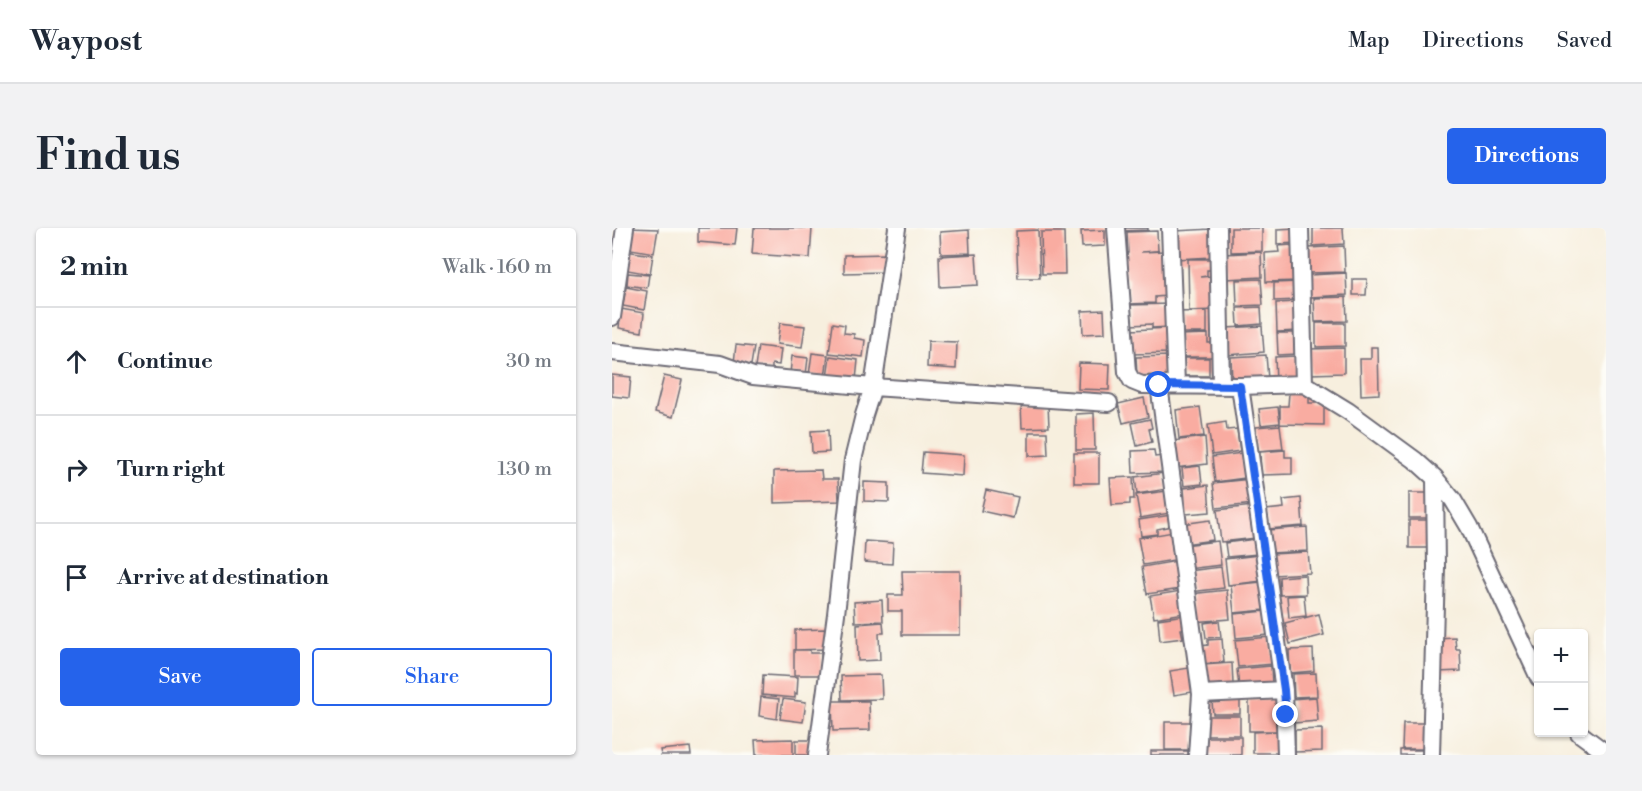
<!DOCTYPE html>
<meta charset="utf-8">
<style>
body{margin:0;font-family:"Libre Bodoni",serif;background:#f2f2f3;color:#1f2937}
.controls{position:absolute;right:18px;bottom:18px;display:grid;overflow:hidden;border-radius:6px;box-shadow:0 2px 4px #0004}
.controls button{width:54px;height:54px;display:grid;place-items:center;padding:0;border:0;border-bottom:2px solid #e0e1e3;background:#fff;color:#1f2937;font:30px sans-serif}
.stop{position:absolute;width:18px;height:18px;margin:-14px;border:4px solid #2563eb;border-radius:50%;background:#fff}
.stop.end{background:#2563eb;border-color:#fff;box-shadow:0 2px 6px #0008}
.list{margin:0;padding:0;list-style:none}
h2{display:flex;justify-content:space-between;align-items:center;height:78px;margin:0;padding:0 24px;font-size:26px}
h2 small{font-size:20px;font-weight:400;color:#747a83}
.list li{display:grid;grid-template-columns:39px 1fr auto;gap:18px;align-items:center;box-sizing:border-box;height:108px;padding:0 24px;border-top:2px solid #e0e1e3}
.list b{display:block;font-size:22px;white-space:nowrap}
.list em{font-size:20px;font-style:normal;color:#747a83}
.actions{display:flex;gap:12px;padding:18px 24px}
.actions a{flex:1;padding:14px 0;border:2px solid #2563eb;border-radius:6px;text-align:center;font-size:21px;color:#2563eb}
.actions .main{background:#2563eb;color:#fff}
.icon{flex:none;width:33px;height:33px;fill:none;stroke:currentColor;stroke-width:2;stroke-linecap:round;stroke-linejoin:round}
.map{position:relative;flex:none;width:994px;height:527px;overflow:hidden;border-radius:6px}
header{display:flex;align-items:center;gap:36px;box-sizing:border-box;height:84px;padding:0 30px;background:#fff;border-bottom:2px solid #e0e1e3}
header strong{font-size:28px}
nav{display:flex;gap:33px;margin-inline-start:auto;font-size:21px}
.intro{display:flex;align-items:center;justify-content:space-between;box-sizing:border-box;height:144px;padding:0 36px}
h1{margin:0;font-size:42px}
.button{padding:15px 27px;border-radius:6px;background:#2563eb;color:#fff;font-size:21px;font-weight:700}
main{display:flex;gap:36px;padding:0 36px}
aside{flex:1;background:#fff;border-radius:6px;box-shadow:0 2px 4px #0004}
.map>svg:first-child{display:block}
.building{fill:#f9aca1}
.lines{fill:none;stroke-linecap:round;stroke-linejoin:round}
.minor-casing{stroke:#6d6a74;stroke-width:20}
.minor{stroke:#fff;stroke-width:16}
.route{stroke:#2563eb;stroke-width:8}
</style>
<header>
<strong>Waypost</strong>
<nav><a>Map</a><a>Directions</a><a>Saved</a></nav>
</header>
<div class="intro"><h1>Find us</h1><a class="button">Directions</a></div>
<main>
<aside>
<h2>2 min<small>Walk · 160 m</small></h2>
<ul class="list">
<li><svg class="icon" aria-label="ahead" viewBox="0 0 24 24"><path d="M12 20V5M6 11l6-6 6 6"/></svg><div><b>Continue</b></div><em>30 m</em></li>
<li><svg class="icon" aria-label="right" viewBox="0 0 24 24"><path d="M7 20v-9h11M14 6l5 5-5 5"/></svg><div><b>Turn right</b></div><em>130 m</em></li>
<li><svg class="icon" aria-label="arrive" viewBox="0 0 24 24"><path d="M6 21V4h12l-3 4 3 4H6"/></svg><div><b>Arrive at destination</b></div></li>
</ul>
<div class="actions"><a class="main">Save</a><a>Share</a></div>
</aside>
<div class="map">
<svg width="994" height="527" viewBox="0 0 994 527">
<rect width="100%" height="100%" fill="#fdfcf7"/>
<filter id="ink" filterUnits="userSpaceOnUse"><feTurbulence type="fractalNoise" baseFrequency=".0167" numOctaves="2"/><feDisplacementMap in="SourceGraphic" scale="12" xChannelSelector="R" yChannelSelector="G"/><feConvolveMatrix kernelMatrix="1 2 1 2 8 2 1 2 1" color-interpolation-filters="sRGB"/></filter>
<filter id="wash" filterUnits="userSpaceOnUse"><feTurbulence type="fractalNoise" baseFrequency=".008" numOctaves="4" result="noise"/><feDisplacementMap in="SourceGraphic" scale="24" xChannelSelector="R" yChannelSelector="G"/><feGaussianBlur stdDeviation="1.35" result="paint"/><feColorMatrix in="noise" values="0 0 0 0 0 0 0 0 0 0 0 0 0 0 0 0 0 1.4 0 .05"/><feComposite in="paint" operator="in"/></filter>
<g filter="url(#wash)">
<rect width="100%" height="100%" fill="#f7efde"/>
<g id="blocks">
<path class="building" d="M16 0 46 1 42 25 13 20Z
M86 0H125L123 17 86 14Z
M142 0H200L198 30 140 26Z
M510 0H536V2L510 3Z
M619 0H650V23L619 24Z
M685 0 686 15 665 16V1Z
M701 0H731L732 16 701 18Z
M600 1 601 29 564 31 563 3Z
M357 2 358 25 329 26 328 4Z
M426 2 428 50H406L404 3Z
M493 2V18L470 19 469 3Z
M545 3 546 23 529 24 553 23 555 68 543 69V75L517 76 516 49H513L512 25H516L515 4Z
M429 4H452L453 46H430Z
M679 17 680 21H685L686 53 654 54 653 25 667 24 666 18Z
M732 18 733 44 697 45 696 20Z
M13 23 41 27 38 46 10 41Z
M649 24 650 49 614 51 613 26Z
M276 26 273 44 232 45V27Z
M364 26 366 57 328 59 327 28Z
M576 31H600L601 42H595V48L588 49 601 48 603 82 577 83Z
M16 45 37 47 35 60 15 57Z
M734 45 735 67 698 69 697 47Z
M649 51 651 77 625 78 624 52Z
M741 51H755L754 67H741Z
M686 54 687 72 662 73V55Z
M14 59 35 63 32 82 11 78Z
M734 69 735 93 703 94 702 70Z
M685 74 687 103 665 104 664 75Z
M558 76V99L540 100V96L518 97 517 77Z
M649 79 650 96 626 98 625 80Z
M9 81 32 85 30 104 7 100Z
M492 82 493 105 471 106 470 83Z
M595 83V105H566V84Z
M168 95 193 98 190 119 165 116Z
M221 95 233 97 232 105 242 106V110L253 112 251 129 217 125Z
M704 95H733V118L704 119Z
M650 98 652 124 615 127 614 100Z
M557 100 558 125 520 126 519 102Z
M665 105H684L685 126 666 127Z
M596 106V115H603V129H567L566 107Z
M316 113 345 114 344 141 315 139Z
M124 117 142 119 139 137 122 135Z
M146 118 169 121 167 137 160 136V142L143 140Z
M759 119H766L767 166 749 167 748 131H759Z
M732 120V145L698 146 697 121Z
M200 125 216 127 213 149 197 147Z
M654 127 656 151 620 153 619 129Z
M180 128 196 130 194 147 178 145Z
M218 128 246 132 244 152 215 149Z
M559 128 560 150H543V147L525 148 524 129Z
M684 128 685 152 664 153 663 129Z
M570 130H597V148H570Z
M467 135 498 136 497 162 466 161Z
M0 147 19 149 17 170 0 168Z
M52 148 70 152 61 189 43 184Z
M677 165 697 166V175H712V197L668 196V178H676Z
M532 170 536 189 511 195 506 176Z
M409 176H436L437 199 410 200Z
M588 179 592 208 567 211 564 182Z
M666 179 668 195 649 197 647 181Z
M482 185 483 222H464V186Z
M538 191 540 200 537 201 540 214 525 218 520 195Z
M614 194 615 202 625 201 628 223 600 227 596 197Z
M668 197 671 221 645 223 644 199Z
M216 202 217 224 200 225 199 203Z
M417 204H435L436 227 417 228Z
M593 209 595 236 563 240 559 213Z
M542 222 543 229 551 228 552 244 521 245 520 223Z
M673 222V229H680V246L649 247 648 224Z
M311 224 352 227 351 248 309 245Z
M462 225H487V255H462Z
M630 225 633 250 603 254 600 229Z
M588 238 590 256 572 258 570 240Z
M209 242 210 251H226L227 273 162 275V243Z
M552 245 555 261 525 266 523 249Z
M521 249 522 271H518V276L500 277 498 250Z
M639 251 642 276 604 280 601 255Z
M252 254 277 255V274L252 273Z
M596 257 598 284 574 286 572 260Z
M374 262 406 269 401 290 369 283Z
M555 263 558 285 528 290 524 267Z
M797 265H816V290H797Z
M689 270 691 298 656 301 654 282 672 280 671 272Z
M641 278 644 310 609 314 605 282Z
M559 287 560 298 545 301V306L529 308 527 292Z
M598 292 601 312 572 316 570 296Z
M797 292H819V320H797Z
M695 299 696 323 658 325 656 302Z
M561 304 563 317 560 318 562 332 531 337 526 310Z
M644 311 646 326 615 329 613 315Z
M253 313 281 315 280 336 252 334Z
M606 313 609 337 575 341 572 317Z
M696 324 698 345 661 347 660 326Z
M647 327 650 353 616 357 613 331Z
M565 333 569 361 535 366 530 339Z
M609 339 612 360 578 364 576 343Z
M290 343H348V407H290V383H276V367H291Z
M693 347 694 366 668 367 667 349Z
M650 354 653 382 622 385 619 357Z
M615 362 618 391 581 394 578 366Z
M569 363 573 385 542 390 538 368Z
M692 367 694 388 677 390 675 368Z
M270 372 271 393 243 394 242 374Z
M655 383 657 407 624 410 622 386Z
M707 386 712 407 678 416 673 395Z
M573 387 575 400 569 401 571 410 548 413 546 391Z
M607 393 609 409 594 410 592 395Z
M271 394 272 405H267L268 432 246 433 245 396Z
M214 401V421L183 422V402Z
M659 409 662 436 626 439 623 412Z
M843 409 844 421H848L849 443 825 444V410Z
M610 411 612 434 589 436 588 418 596 417V412Z
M701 421 702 443 678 445 677 422Z
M182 422H198V425H209V447H182Z
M620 435 621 456 592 458 590 437Z
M659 438 660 457 627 459 625 441Z
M583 439 587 463 562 467 558 443Z
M704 445 705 468 682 469 681 446Z
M151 447 186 449 185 466 183 465V470L150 467Z
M269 447 270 471 230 472 229 448Z
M149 469 167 471 165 491 147 488Z
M704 469 706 493 682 495 680 471Z
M171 471 194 474 191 494 168 491Z
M667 471 668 503H637V472Z
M628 472V486H601L600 473Z
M220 473H257L258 502 221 503Z
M593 488H628V507H593Z
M553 494H582V522H553Z
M791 495H814V521H790Z
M710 501V523L683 524V502Z
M668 503 669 525H641V504Z
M593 509H629V527H593Z
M181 511V527H144L143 512Z
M184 512H200V527H184Z
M78 519 79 527H49L48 522Z
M788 522H815V527H788Z
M539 523H582V527H539Z"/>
</g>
</g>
<g filter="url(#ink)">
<use href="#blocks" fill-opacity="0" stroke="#6d6a74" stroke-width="1.5"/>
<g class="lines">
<g class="minor-casing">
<path id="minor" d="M504 0 515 144 520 153 530 157 628 158 692 156 736 183 803 232 823 250 841 272 857 299 927 450
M558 0 564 156
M606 0 609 156
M688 0 692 156
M0 89 13 0
M0 124 108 136 141 148 261 159 497 175
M547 157 589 466 585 527
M628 158 672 462 674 527
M589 466 672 462
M967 505 994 525
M205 527 224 386 241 232 252 187 261 159 285 0
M819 527 824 339 823 250"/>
</g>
<use href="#minor" class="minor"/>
</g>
</g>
<g class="lines" filter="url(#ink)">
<path class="route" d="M547 157 628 158 672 462 674 487"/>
</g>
</svg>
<div class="controls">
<button>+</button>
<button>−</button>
</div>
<div class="stop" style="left:547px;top:157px"></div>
<div class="stop end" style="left:674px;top:487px"></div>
</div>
</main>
